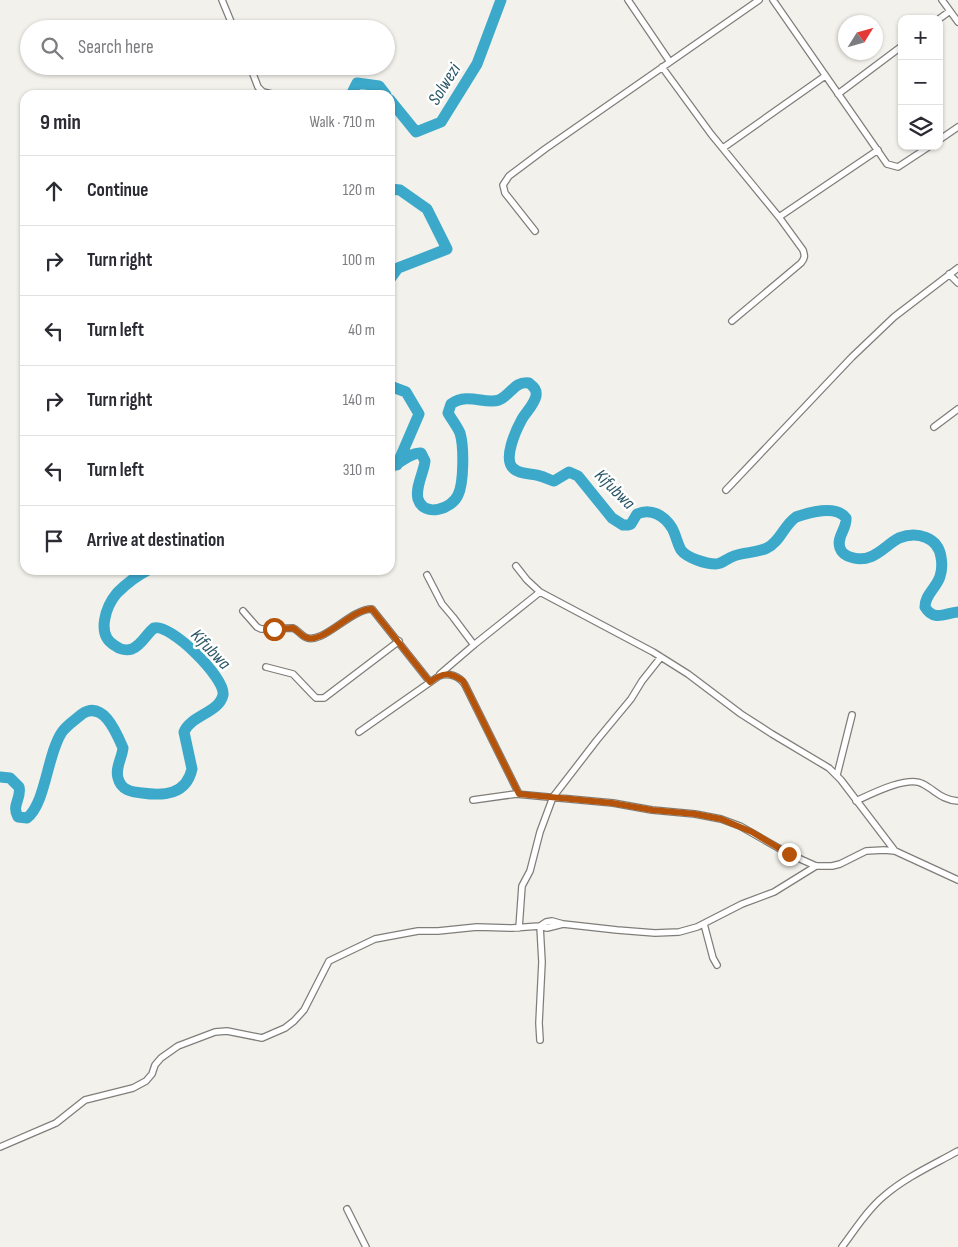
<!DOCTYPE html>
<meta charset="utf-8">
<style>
body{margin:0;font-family:"Sofia Sans Condensed",sans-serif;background:#f2f2f3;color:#2b2b33}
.controls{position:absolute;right:15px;top:15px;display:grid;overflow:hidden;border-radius:10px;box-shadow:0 1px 4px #0004}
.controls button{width:45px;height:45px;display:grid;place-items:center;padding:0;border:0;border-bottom:1px solid #e1e1e2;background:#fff;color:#2b2b33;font:25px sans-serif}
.compass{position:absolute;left:838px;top:15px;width:45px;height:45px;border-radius:50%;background:#fff;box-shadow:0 1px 4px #0004;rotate:53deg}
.stop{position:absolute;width:15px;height:15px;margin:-11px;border:4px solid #b45309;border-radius:50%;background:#fff}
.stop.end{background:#b45309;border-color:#fff;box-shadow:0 1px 5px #0008}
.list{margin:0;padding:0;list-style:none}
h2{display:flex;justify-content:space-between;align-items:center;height:65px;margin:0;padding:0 20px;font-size:21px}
h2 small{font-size:16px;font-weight:400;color:#7c7c81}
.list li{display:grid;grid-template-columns:32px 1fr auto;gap:15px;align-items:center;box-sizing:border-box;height:70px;padding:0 20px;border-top:1px solid #e1e1e2}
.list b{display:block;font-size:19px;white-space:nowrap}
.list em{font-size:16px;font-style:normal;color:#7c7c81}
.icon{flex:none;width:28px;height:28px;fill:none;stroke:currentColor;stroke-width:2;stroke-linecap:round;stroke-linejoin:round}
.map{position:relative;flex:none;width:958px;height:1247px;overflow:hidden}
.search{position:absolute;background:#fff;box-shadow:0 1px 4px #0004;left:20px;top:20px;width:375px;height:55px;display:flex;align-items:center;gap:12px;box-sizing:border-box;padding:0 18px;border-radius:28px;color:#7c7c81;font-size:19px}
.panel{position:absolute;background:#fff;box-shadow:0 1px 4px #0004;left:20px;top:90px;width:375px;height:485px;border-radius:15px}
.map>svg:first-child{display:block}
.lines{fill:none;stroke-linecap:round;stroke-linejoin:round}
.river{stroke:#3ca9ca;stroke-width:11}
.street-casing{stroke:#807e7a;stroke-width:8}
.street{stroke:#fff;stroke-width:5.5}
.route{stroke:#b45309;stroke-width:6}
.labels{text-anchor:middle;stroke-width:5;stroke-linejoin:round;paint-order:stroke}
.water-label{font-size:18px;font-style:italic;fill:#2a5766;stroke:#fff}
</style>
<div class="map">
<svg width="958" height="1247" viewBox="0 0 958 1247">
<rect width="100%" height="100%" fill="#f2f1eb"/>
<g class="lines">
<path class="river" d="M351 95 357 83 379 86 386 95
M390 100 416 132 441 122 477 64 501 0
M390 189 400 190 427 209 447 249 398 268 390 279
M390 386 406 392 419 414 397 465
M390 467C400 464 410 452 421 453L425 461C424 472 415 487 418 499 424 518 452 509 458 495 464 483 464 446 460 433 457 426 452 420 448 413L451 404C468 392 485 405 499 400 511 395 514 381 529 383 534 387 537 390 536 396 534 405 526 412 522 419 516 430 502 460 514 469 521 475 531 473 540 476 545 477 549 480 554 481L569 472 578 476 612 518 623 525H628L631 524 637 514C651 508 664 515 672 528 676 535 677 543 681 550 687 558 706 564 716 564 723 564 727 558 734 556 744 552 757 553 767 548 780 542 784 525 796 517 810 512 836 505 846 518 847 529 836 537 840 548 843 558 861 561 870 557 881 553 889 543 899 538 917 531 938 537 941 557 946 586 925 589 925 607 934 622 945 613 958 612
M0 777 10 778 19 787C22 798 11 805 18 817L27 818C46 803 47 754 62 732 67 725 75 720 82 714 103 700 116 732 123 748 122 758 115 768 118 778 121 790 131 792 142 793 164 796 186 795 192 769L184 732C191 715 219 713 223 695 226 678 170 623 154 628 146 634 142 645 132 649 126 651 119 649 114 645 96 634 106 606 117 593 126 584 136 576 148 570"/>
<g class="street-casing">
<path id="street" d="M222 0 234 29
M628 0 670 62
M773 0 887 164 898 167 930 146
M942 0 958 22
M939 19 950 11
M250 66 258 87 263 92 276 95
M662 67 711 134 779 217 803 250C805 256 805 258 801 263L732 321
M838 94 902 46
M939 140 958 127
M723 148 825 76
M779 217 878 150
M535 231 505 193 503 185 509 176 545 149 759 0
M949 274 958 283
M934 427 958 409
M726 490 852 357 894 317 958 268
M516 566 527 580 540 592 653 652 688 674 741 714 772 734 829 768 841 780 895 851
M427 575 442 604 453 617 474 645
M243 611 257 627 261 629 293 628C298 630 301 635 305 637 322 646 350 609 372 609L430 682
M266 667 293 674 313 695 316 698H324L399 641
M440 674 475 644 540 592
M359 732 439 676C448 672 460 676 465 685L519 794
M837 775 852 715
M473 800 516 794 613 803 652 810 695 814 721 819 740 826 789 854 816 866H832L840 864 866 851 884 850 895 851 958 880
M856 801C871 794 908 775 923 784 936 791 942 800 958 801
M704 924 713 958 717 965
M540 926 546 922 552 921 563 924 617 930 655 933 679 932 697 927 742 904 774 892 816 866
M540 926 542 962 539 1023 540 1040
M519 928 522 886 530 871 540 832 553 797 597 740 631 699 642 681 661 657
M0 1147 56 1123 85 1100 133 1088 146 1081 152 1074 155 1065 161 1058 178 1046 215 1032 227 1031 262 1038 285 1028 294 1021 304 1010 329 961 375 939 418 931H438L477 927 512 928 540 926 547 928 563 924
M347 1209 366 1247
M842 1247C855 1230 867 1210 884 1196 906 1177 933 1165 958 1151"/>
</g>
<use href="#street" class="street"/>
</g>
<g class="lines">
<path class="route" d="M274 629 293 628C297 630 301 635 305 637 322 646 350 609 372 609L430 682C443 672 450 672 463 681L519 794 612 803 652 810 695 814 721 819 752 832 789 854"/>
</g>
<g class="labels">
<g class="water-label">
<text transform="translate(444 84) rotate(-58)" y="6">Solwezi</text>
<text transform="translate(615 489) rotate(45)" y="6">Kifubwa</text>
<text transform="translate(211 649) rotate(46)" y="6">Kifubwa</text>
</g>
</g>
</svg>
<div class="controls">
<button>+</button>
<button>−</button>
<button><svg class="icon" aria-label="layers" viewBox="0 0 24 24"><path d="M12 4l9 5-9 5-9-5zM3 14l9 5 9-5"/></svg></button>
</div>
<svg class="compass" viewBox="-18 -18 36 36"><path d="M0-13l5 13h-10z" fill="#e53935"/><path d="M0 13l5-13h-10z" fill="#7c7c81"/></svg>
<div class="stop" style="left:274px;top:629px"></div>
<div class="stop end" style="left:789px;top:854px"></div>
<div class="search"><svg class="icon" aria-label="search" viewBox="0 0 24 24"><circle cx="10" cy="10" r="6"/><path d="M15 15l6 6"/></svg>Search here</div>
<section class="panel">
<h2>9 min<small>Walk · 710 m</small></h2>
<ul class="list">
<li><svg class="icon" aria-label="ahead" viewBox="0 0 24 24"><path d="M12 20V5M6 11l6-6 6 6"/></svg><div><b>Continue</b></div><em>120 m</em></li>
<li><svg class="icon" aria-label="right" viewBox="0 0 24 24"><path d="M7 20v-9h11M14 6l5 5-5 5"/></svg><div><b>Turn right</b></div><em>100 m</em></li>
<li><svg class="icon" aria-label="left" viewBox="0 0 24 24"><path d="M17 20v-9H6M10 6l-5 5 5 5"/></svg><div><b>Turn left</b></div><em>40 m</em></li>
<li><svg class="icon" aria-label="right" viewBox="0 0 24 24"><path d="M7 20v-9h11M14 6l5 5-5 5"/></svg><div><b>Turn right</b></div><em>140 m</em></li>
<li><svg class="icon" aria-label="left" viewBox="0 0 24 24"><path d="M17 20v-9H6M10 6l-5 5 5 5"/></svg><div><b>Turn left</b></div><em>310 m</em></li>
<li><svg class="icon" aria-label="arrive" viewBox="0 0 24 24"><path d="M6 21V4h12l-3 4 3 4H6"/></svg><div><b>Arrive at destination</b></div></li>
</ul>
</section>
</div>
